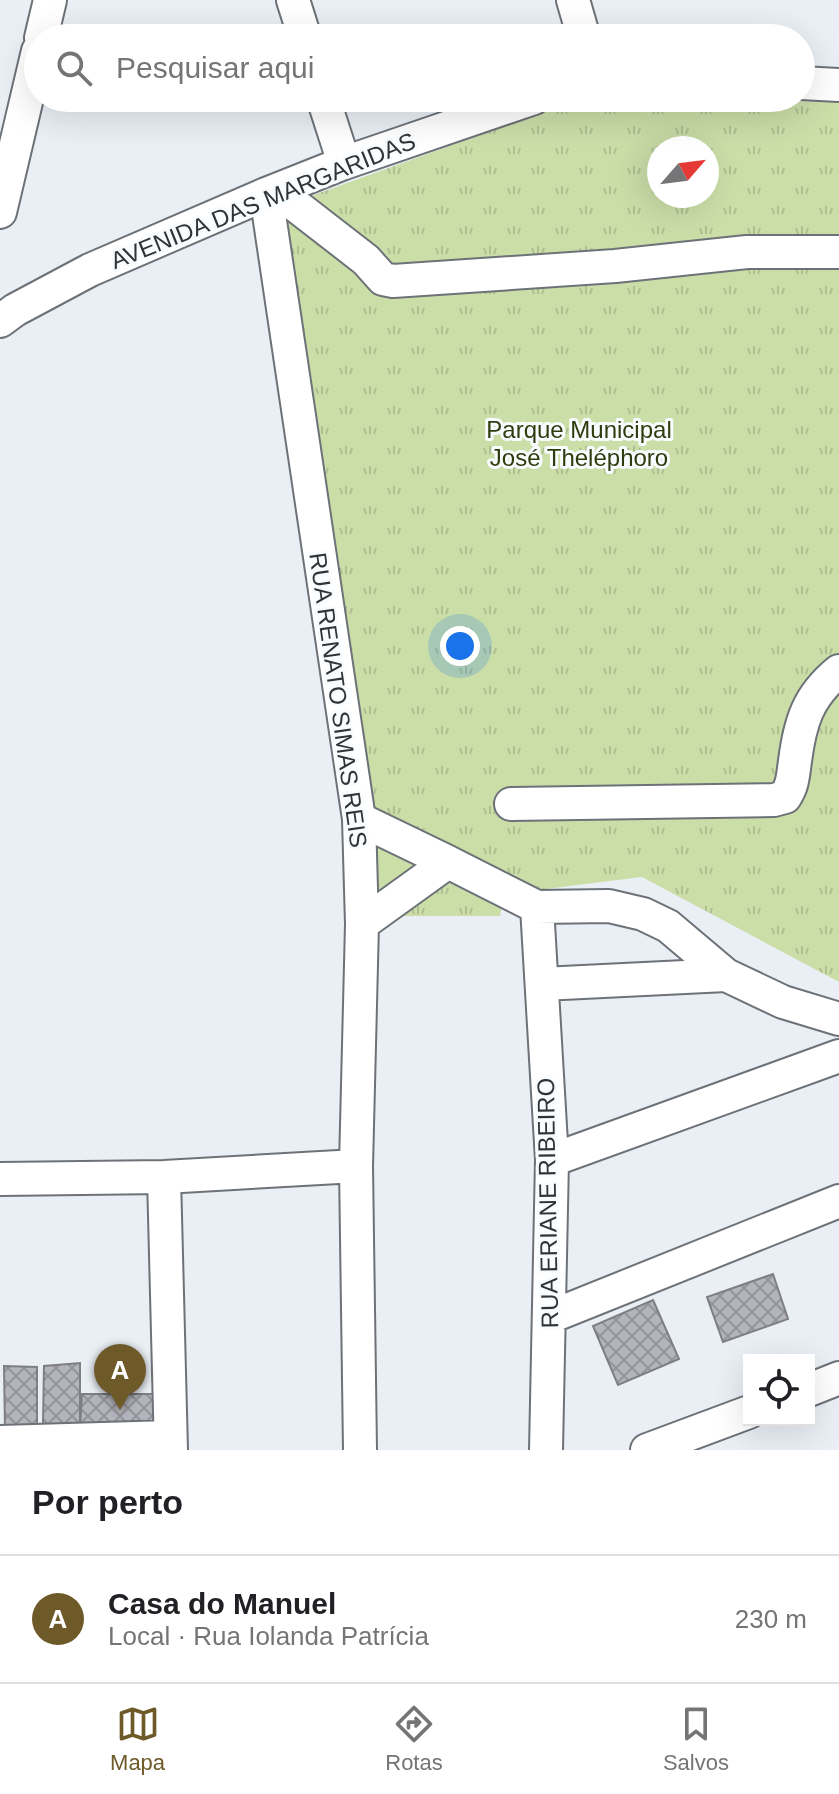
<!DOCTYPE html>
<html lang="pt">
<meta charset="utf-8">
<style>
body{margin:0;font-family:Helvetica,sans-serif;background:#f6f6f6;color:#202124}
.controls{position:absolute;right:24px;bottom:24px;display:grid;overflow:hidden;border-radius:0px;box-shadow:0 8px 32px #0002}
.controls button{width:72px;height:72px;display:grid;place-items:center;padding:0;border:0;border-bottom:2px solid #e0e0e0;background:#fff;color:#202124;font:40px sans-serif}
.compass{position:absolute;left:647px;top:136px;width:72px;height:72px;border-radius:50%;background:#fff;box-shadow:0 8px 32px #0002;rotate:62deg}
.you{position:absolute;left:460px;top:646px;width:28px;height:28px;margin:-20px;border:6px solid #fff;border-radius:50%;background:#1a73e8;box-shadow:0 0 0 12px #1a73e833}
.badge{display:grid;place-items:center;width:52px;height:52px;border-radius:50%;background:#6e5928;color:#fff;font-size:26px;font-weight:700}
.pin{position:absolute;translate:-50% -66px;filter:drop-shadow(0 2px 4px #0008)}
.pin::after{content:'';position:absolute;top:42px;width:28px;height:24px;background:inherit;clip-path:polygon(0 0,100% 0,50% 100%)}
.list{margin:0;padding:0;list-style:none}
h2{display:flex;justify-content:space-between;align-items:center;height:104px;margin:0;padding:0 32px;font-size:34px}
h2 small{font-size:26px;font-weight:400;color:#757577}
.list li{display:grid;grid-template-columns:52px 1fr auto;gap:24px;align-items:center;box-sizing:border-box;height:128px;padding:0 32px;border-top:2px solid #e0e0e0}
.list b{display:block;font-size:30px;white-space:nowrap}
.list p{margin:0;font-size:26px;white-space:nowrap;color:#757577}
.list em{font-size:26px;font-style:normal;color:#757577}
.icon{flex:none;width:44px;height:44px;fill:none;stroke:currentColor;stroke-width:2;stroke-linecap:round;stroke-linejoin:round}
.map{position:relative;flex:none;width:839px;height:1450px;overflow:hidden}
.search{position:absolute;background:#fff;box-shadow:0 8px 32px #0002;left:24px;right:24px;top:24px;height:88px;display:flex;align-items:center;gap:20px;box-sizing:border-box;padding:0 28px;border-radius:44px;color:#757577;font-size:30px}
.sheet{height:232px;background:#fff}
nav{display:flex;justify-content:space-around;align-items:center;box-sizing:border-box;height:112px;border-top:2px solid #e0e0e0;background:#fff;font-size:22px;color:#757577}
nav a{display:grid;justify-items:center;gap:4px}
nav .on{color:#6e5928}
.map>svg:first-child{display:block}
.park{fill:url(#park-tufts);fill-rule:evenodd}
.building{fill:url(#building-cross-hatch);stroke:#7e7e86;stroke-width:2}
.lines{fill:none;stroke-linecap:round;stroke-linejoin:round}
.minor-casing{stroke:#6d7278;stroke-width:36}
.minor{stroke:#fff;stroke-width:32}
.labels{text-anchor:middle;stroke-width:6;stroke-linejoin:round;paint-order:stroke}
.street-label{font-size:24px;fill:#313436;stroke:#f9fcfe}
.park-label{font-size:24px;fill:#2f3c0d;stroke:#f9fcfe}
</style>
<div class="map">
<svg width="839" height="1450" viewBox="0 0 839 1450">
<defs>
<pattern id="park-tufts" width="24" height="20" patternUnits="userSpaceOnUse" patternTransform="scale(2)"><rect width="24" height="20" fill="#cbdea8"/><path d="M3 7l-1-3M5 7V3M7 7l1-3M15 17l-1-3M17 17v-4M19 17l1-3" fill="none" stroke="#afbf91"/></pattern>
<pattern id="building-cross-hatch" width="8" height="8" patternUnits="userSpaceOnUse" patternTransform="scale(2)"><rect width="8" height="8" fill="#b4b4bc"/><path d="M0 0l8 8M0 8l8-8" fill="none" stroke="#93939a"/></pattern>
</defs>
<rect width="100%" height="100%" fill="#e9eff5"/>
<path class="park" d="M583 98 839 102V982L642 877 505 894 500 916H377L286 205ZM659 148H707V196H659Z"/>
<path class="building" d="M773 1274 788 1319 723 1342 707 1297Z
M653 1300 679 1359 618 1385 593 1326Z
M80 1363V1427L43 1424 44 1366Z
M4 1366 37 1367V1429L5 1430Z
M82 1394H159V1426L80 1427Z"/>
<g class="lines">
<g class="minor-casing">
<path id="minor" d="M293 0 305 38
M573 0 584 38
M41 38 50 0
M801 83 839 85
M323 98 344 163
M277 191 366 260 383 279 393 281 615 266 747 252H839
M266 194 359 819 362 924 356 1166 360 1450
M0 212 38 51
M0 321 15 310 90 270 266 194 344 163 534 98
M511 804 774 800 785 797C793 785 793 775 795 761 800 722 808 696 839 671
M359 819 448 862
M537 907 552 1160 546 1450
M362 924 448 862 537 907 609 906 643 914 668 926 726 975 783 1002 839 1019
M542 984 726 975
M552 1160 839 1056
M164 1177 171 1450
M0 1179 164 1177 356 1166
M550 1317 839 1201
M809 1390 839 1378
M0 1442 170 1437
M647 1450 749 1412"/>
</g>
<use href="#minor" class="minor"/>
</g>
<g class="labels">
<g class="street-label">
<text transform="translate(263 201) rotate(-22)" y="8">AVENIDA DAS MARGARIDAS</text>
<text transform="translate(338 700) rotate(82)" y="8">RUA RENATO SIMAS REIS</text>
<text transform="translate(548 1203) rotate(-91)" y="8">RUA ERIANE RIBEIRO</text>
</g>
<g class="park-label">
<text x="579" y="438">Parque Municipal<tspan x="579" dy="28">José Theléphoro</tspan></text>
</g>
</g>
</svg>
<div class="controls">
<button><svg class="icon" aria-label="locate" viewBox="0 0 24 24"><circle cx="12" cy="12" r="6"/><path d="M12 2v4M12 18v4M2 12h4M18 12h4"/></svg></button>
</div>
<svg class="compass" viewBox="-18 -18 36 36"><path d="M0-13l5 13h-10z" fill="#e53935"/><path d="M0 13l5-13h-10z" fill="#757577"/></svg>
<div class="you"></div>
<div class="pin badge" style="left:120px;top:1410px">A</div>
<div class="search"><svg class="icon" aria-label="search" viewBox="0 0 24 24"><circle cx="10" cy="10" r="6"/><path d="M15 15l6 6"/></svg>Pesquisar aqui</div>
</div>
<section class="sheet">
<h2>Por perto<small></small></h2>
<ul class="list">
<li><span class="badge">A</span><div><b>Casa do Manuel</b><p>Local · Rua Iolanda Patrícia</p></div><em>230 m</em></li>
</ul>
</section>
<nav>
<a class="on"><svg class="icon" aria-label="map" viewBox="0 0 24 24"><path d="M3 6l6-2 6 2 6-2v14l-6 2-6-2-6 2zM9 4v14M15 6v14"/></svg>Mapa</a>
<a><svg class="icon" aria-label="directions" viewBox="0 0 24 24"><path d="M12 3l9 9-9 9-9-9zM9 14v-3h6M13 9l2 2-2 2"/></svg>Rotas</a>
<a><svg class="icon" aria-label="saved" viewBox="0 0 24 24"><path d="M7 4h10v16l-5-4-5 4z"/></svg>Salvos</a>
</nav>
